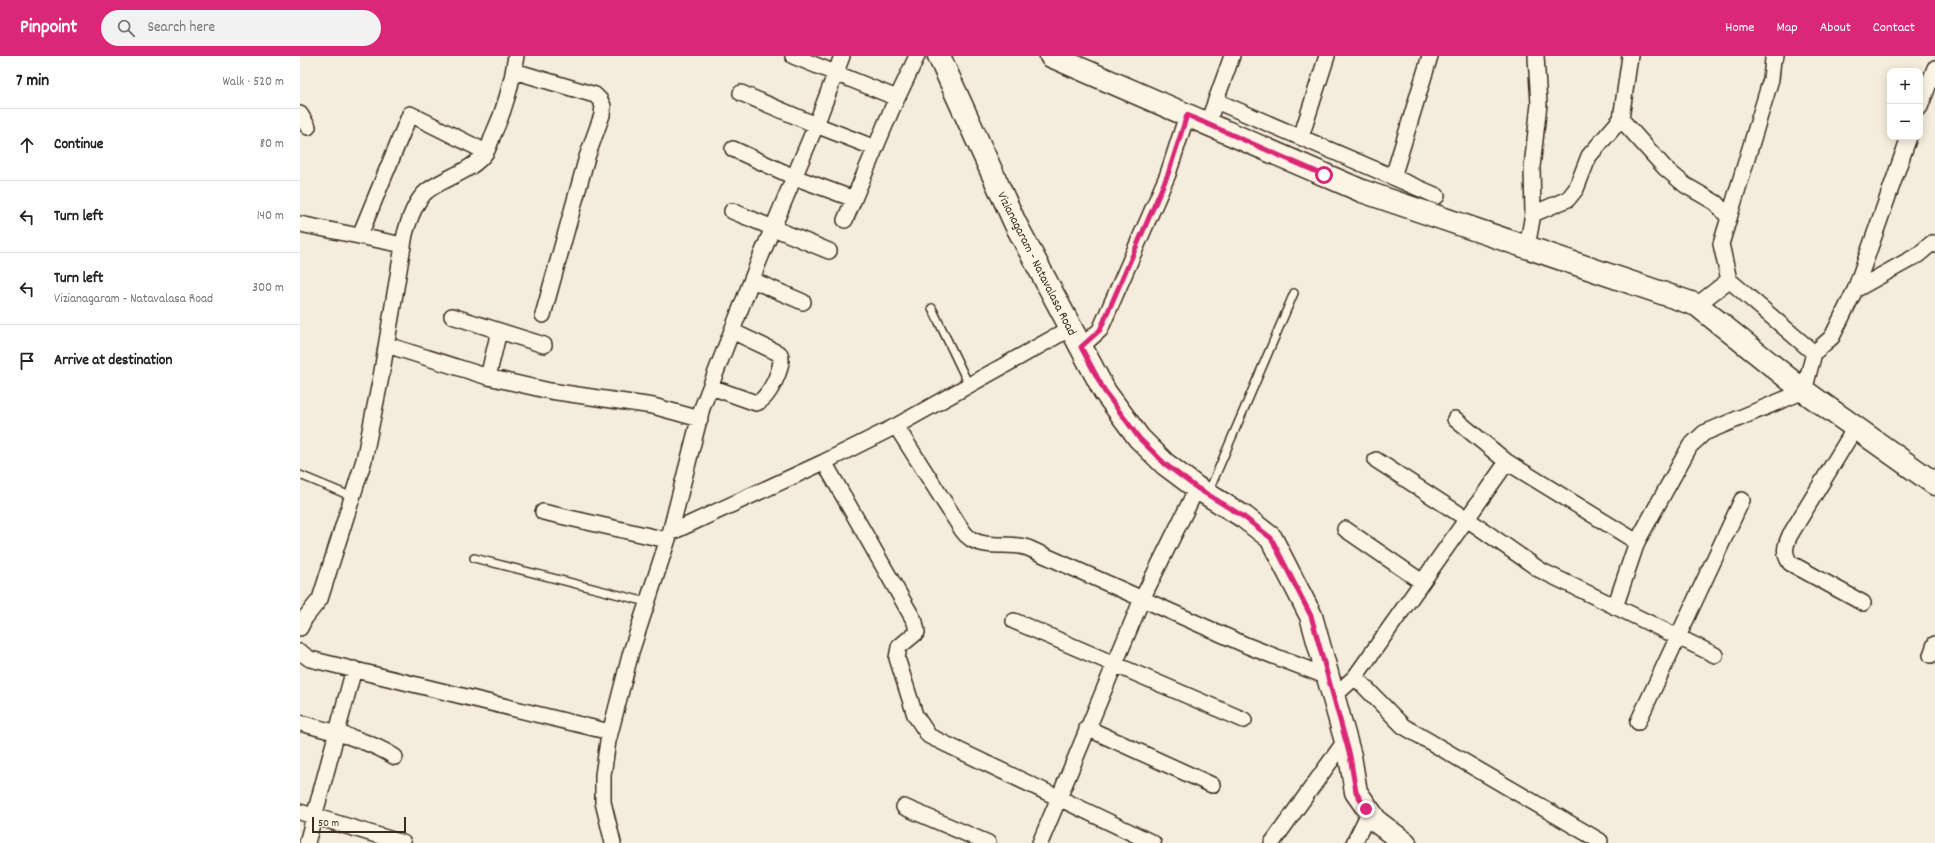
<!DOCTYPE html>
<meta charset="utf-8">
<style>
body{margin:0;font-family:Dekko,sans-serif;background:#f2f2f2;color:#222}
.controls{position:absolute;right:12px;top:12px;display:grid;overflow:hidden;border-radius:8px;box-shadow:0 2px 10px #0003}
.controls button{width:36px;height:36px;display:grid;place-items:center;padding:0;border:0;border-bottom:1px solid #e0e0e0;background:#fff;color:#222;font:20px sans-serif}
.scale{position:absolute;left:12px;bottom:10px;width:94px;box-sizing:border-box;padding-left:4px;border:2px solid #3b2a1e;border-top:0;font-size:11px;line-height:14px;white-space:nowrap;color:#3b2a1e;-webkit-text-stroke:3px #fcf5e5;paint-order:stroke}
.stop{position:absolute;width:12px;height:12px;margin:-9px;border:3px solid #db2777;border-radius:50%;background:#fff}
.stop.end{background:#db2777;border-color:#fff;box-shadow:0 1px 4px #0008}
.list{margin:0;padding:0;list-style:none}
h2{display:flex;justify-content:space-between;align-items:center;height:52px;margin:0;padding:0 16px;font-size:17px}
h2 small{font-size:13px;font-weight:400;color:#767676}
.list li{display:grid;grid-template-columns:26px 1fr auto;gap:12px;align-items:center;box-sizing:border-box;height:72px;padding:0 16px;border-top:1px solid #e0e0e0}
.list b{display:block;font-size:15px;white-space:nowrap}
.list p{margin:0;font-size:13px;white-space:nowrap;color:#767676}
.list em{font-size:13px;font-style:normal;color:#767676}
.icon{flex:none;width:22px;height:22px;fill:none;stroke:currentColor;stroke-width:2;stroke-linecap:round;stroke-linejoin:round}
.map{position:relative;flex:none;width:1635px;height:787px;overflow:hidden}
header{display:flex;align-items:center;gap:24px;box-sizing:border-box;height:56px;padding:0 20px;background:#db2777;color:#fff}
header strong{font-size:19px}
nav{display:flex;gap:22px;margin-inline-start:auto;font-size:14px}
.search{width:280px;height:36px;background:#f2f2f2;display:flex;align-items:center;gap:10px;box-sizing:border-box;padding:0 14px;border-radius:22px;color:#767676;font-size:15px}
main{display:flex}
aside{flex:1;background:#fff}
.map>svg:first-child{display:block}
.lines{fill:none;stroke-linecap:round;stroke-linejoin:round}
.service-casing{stroke:#3b2a1e;stroke-width:10}
.minor-casing{stroke:#3b2a1e;stroke-width:18}
.primary-casing{stroke:#3b2a1e;stroke-width:25}
.service{stroke:#fcf5e5;stroke-width:7}
.minor{stroke:#fcf5e5;stroke-width:15}
.primary{stroke:#fcf5e5;stroke-width:22}
.route{stroke:#db2777;stroke-width:5}
.labels{text-anchor:middle;stroke-width:3.5;stroke-linejoin:round;paint-order:stroke}
.street-label{font-size:13px;fill:#3b2a1e;stroke:#fcf5e5}
</style>
<header>
<strong>Pinpoint</strong>
<div class="search"><svg class="icon" aria-label="search" viewBox="0 0 24 24"><circle cx="10" cy="10" r="6"/><path d="M15 15l6 6"/></svg>Search here</div>
<nav><a>Home</a><a>Map</a><a>About</a><a>Contact</a></nav>
</header>
<main>
<aside>
<h2>7 min<small>Walk · 520 m</small></h2>
<ul class="list">
<li><svg class="icon" aria-label="ahead" viewBox="0 0 24 24"><path d="M12 20V5M6 11l6-6 6 6"/></svg><div><b>Continue</b></div><em>80 m</em></li>
<li><svg class="icon" aria-label="left" viewBox="0 0 24 24"><path d="M17 20v-9H6M10 6l-5 5 5 5"/></svg><div><b>Turn left</b></div><em>140 m</em></li>
<li><svg class="icon" aria-label="left" viewBox="0 0 24 24"><path d="M17 20v-9H6M10 6l-5 5 5 5"/></svg><div><b>Turn left</b><p>Vizianagaram - Natavalasa Road</p></div><em>300 m</em></li>
<li><svg class="icon" aria-label="arrive" viewBox="0 0 24 24"><path d="M6 21V4h12l-3 4 3 4H6"/></svg><div><b>Arrive at destination</b></div></li>
</ul>
</aside>
<div class="map">
<svg width="1635" height="787" viewBox="0 0 1635 787">
<rect width="100%" height="100%" fill="#f4eddd"/>
<filter id="ink" filterUnits="userSpaceOnUse"><feTurbulence type="fractalNoise" baseFrequency=".025" numOctaves="2"/><feDisplacementMap in="SourceGraphic" scale="8" xChannelSelector="R" yChannelSelector="G"/><feConvolveMatrix kernelMatrix="1 2 1 2 8 2 1 2 1" color-interpolation-filters="sRGB"/></filter>
<g filter="url(#ink)">
<g class="lines">
<g class="service-casing">
<path id="service" d="M632 252 669 329
M0 419 53 441
M908 437 994 237
M174 502 347 546"/>
</g>
<g class="minor-casing">
<path id="minor" d="M493 0 597 42
M214 15 295 39 300 44 303 50 302 59 287 101 243 259
M441 37 516 69 575 92
M916 45 1137 140
M1620 51 1635 12
M0 58 8 71
M1321 63 1330 0
M907 69 932 0
M1001 81 1027 0
M1609 81 1555 234 1618 199 1632 187 1635 189
M433 93 494 121 554 143
M1093 121 1130 0
M432 155 529 195
M1233 158 1268 143 1276 133 1289 100 1321 63 1365 112 1385 129 1416 147 1429 162 1421 188 1429 224
M1429 162 1471 23 1473 3 1476 0
M545 164 591 55 617 0
M0 168 103 189
M60 179 110 58 186 96
M1227 191 1233 158 1232 111 1239 48 1236 0
M452 224 503 246
M152 260 244 289
M87 289 188 321 250 335 353 350 400 363
M781 291 800 274 868 118 887 59
M1514 297 1532 281 1555 234
M188 321 199 275
M411 331 456 347C468 344 485 310 480 298L432 275
M1155 363 1207 406 1337 486
M596 370 662 474C664 477 668 481 671 483 687 493 711 486 728 492L948 590 1028 621
M1555 372 1490 479C1485 490 1483 497 1490 507L1563 547
M1076 404 1167 463 1240 514 1415 599
M524 406 615 566 617 576 599 591 597 602 615 659 629 680 853 787
M243 456 367 484
M1045 473 1122 526
M370 477 524 406 596 370 771 272
M1315 551 1337 486 1390 390 1404 377 1504 335 1514 297 1429 224 1397 249
M714 565 944 664
M0 572 5 562 20 543 64 404 81 321 105 178C109 164 115 145 127 135 145 121 172 116 186 96 189 91 191 85 193 79 205 53 212 28 216 0
M0 596 10 603 310 676
M1631 599 1635 588
M1055 621 1103 670 1300 785
M1033 641 1055 621 1207 406
M1338 666 1442 444
M0 667C30 675 69 684 95 701
M787 672 912 729
M604 751 688 787
M0 756 103 787
M7 787 54 613
M313 787 303 746V719L308 685 331 596 370 477 402 352 459 205 516 69 542 0
M740 787 842 543 897 432
M972 787 1045 685
M1054 787 1069 757"/>
</g>
<g class="primary-casing">
<path id="primary" d="M639 0 715 167 805 336 839 382 865 408 897 432 944 461 971 482 1011 560 1050 700 1056 736 1077 766 1105 787
M751 0 1062 135 1397 249 1504 335 1635 428"/>
</g>
<use href="#service" class="service"/>
<use href="#minor" class="minor"/>
<use href="#primary" class="primary"/>
</g>
</g>
<g class="lines" filter="url(#ink)">
<path class="route" d="M1024 119 887 59 868 118 800 274 781 291 805 336 839 382 865 408 897 432 944 461 971 482 1011 560 1050 700 1056 736 1066 753"/>
</g>
<g class="labels">
<g class="street-label">
<text transform="translate(738 207) rotate(63)" y="5">Vizianagaram - Natavalasa Road</text>
</g>
</g>
</svg>
<div class="controls">
<button>+</button>
<button>−</button>
</div>
<div class="scale">50 m</div>
<div class="stop" style="left:1024px;top:119px"></div>
<div class="stop end" style="left:1066px;top:753px"></div>
</div>
</main>
